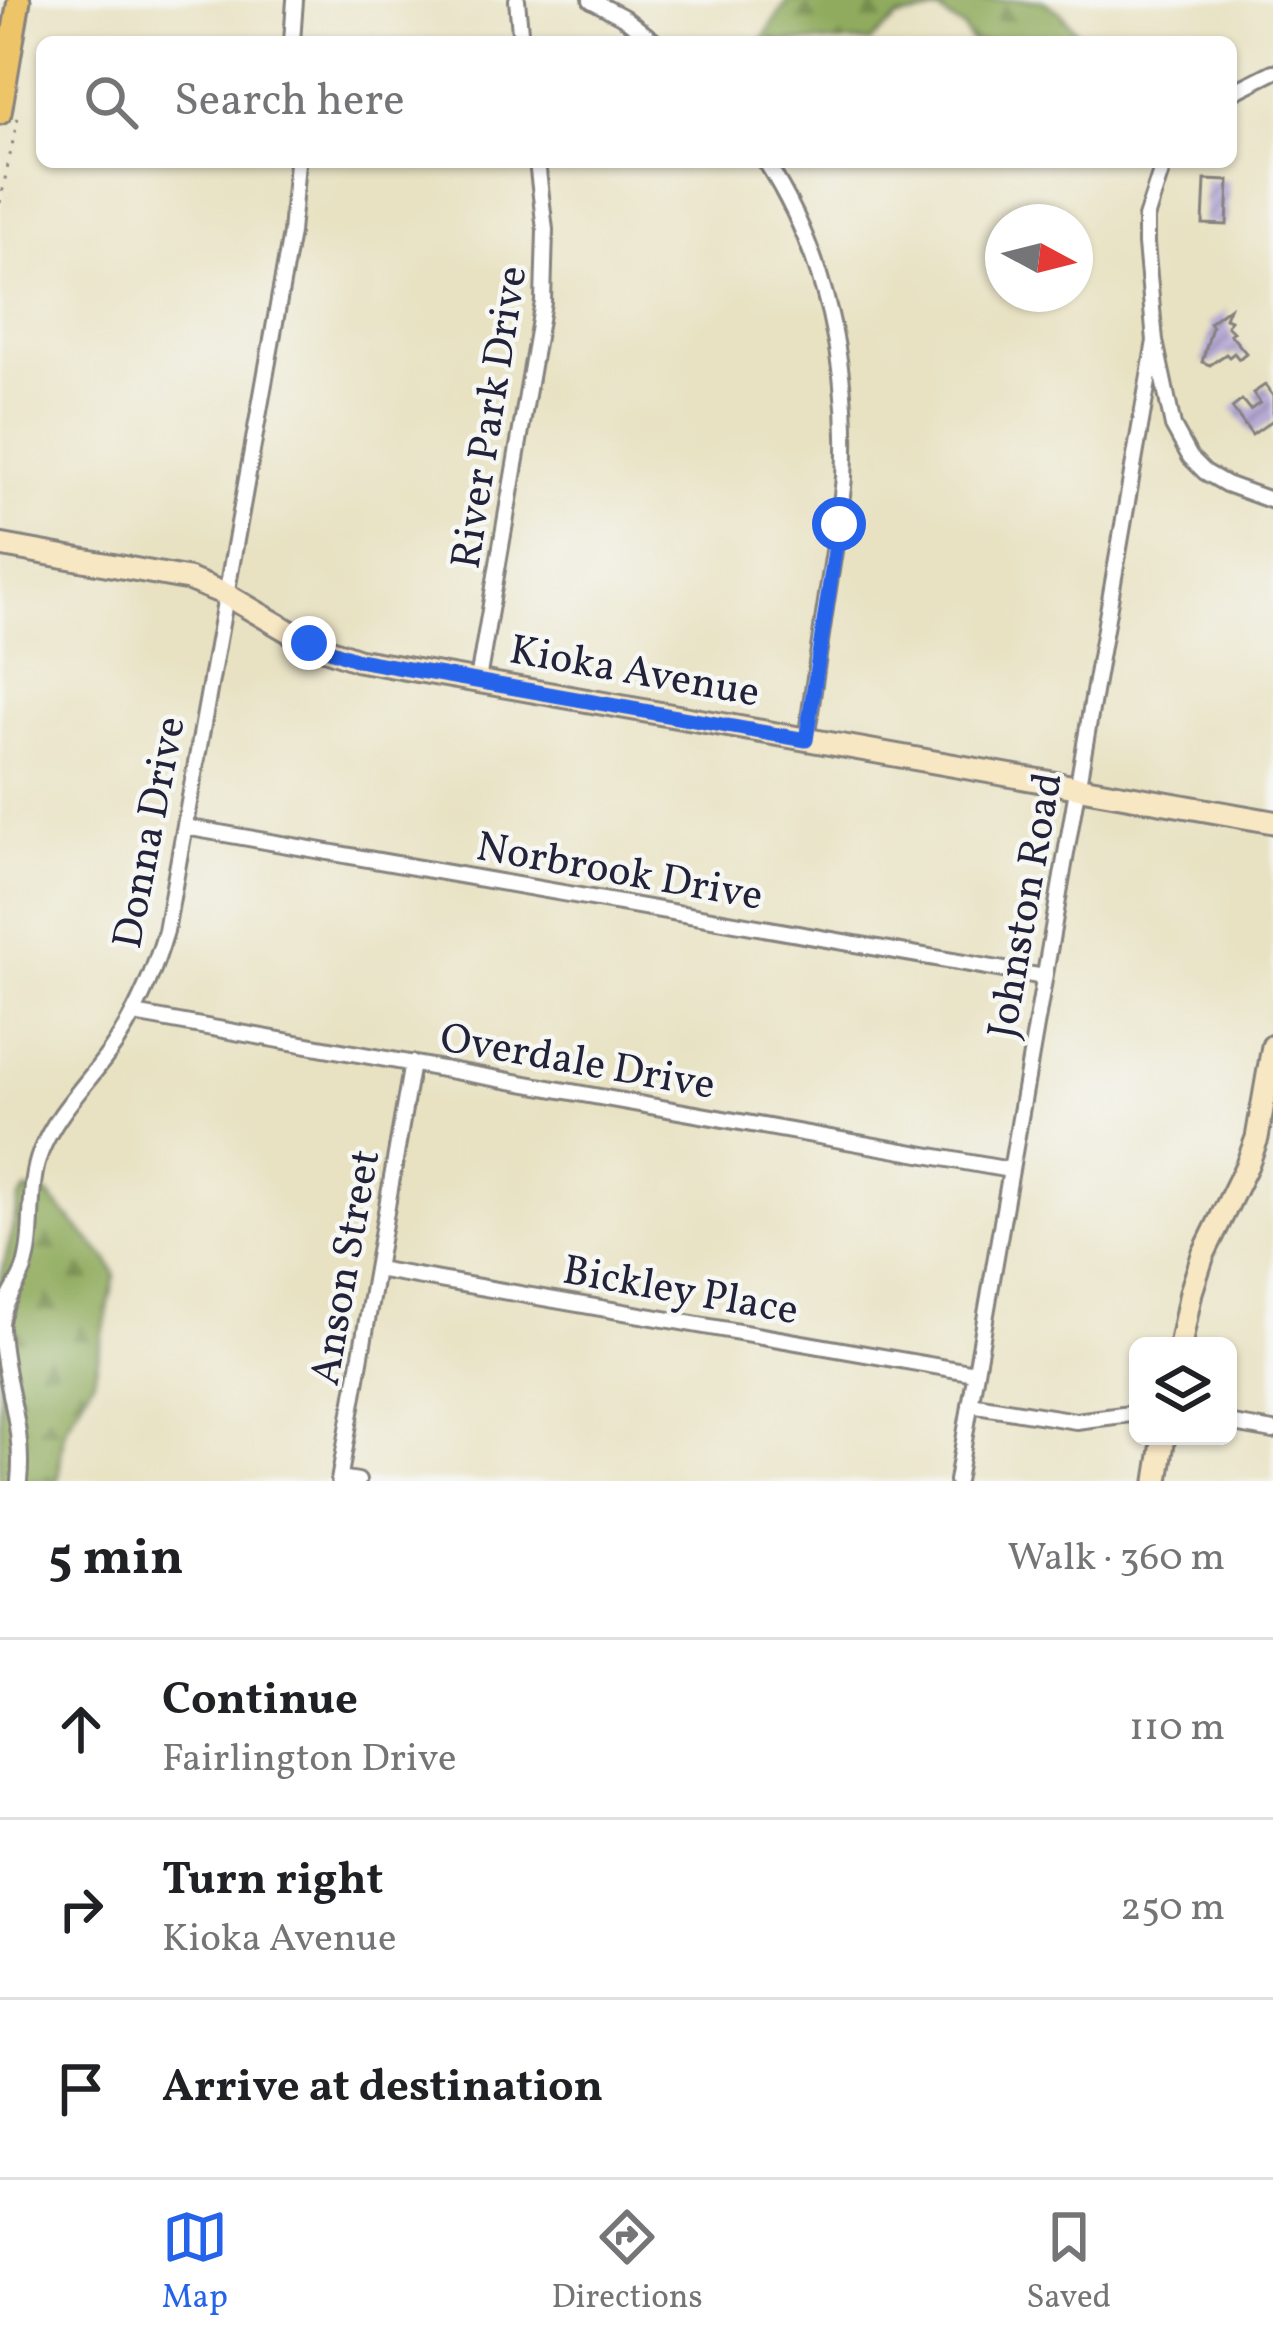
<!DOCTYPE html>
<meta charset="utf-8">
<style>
body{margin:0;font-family:Vollkorn,serif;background:#f6f6f6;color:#202124}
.controls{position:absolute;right:36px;bottom:36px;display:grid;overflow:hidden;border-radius:18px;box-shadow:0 3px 9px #0004}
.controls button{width:108px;height:108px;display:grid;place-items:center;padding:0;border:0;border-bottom:3px solid #e0e0e0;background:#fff;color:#202124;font:60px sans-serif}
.compass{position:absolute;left:985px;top:204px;width:108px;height:108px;border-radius:50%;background:#fff;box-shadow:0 3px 9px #0004;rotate:97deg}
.stop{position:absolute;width:36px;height:36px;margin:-27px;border:9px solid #2563eb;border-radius:50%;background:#fff}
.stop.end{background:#2563eb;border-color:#fff;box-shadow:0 3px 12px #0008}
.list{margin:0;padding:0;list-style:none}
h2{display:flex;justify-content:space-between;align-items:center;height:156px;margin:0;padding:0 48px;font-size:51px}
h2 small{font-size:39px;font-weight:400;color:#757577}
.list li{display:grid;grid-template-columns:78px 1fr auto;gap:36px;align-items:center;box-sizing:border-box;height:180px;padding:0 48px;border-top:3px solid #e0e0e0}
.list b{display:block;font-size:45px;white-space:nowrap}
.list p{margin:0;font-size:39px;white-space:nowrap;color:#757577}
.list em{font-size:39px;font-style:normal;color:#757577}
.icon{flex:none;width:66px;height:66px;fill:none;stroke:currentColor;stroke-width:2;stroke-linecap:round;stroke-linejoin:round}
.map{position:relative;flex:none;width:1273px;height:1481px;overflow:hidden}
.search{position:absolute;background:#fff;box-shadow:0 3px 9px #0004;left:36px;right:36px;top:36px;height:132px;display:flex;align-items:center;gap:30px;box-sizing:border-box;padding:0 42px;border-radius:18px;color:#757577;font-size:45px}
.sheet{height:696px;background:#fff}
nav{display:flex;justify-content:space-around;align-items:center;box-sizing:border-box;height:168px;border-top:3px solid #e0e0e0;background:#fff;font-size:33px;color:#757577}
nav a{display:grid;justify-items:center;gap:6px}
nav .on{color:#2563eb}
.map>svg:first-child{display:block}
.forest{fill:url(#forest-firs);stroke:#59664c;stroke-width:3}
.building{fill:url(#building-hatch)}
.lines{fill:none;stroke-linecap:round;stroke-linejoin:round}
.street-casing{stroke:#85827e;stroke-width:20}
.secondary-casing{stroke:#85827e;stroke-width:27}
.primary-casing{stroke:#85827e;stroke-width:27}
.path{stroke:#85827e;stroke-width:3;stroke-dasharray:3 9;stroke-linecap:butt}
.street{stroke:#fff;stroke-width:14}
.secondary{stroke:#f8e7c3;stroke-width:21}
.primary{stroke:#eec469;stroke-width:21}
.route{stroke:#2563eb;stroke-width:15}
.labels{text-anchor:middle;stroke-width:9;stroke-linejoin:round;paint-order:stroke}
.street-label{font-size:42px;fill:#22223b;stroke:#f6f6f2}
</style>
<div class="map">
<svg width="1273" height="1481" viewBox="0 0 1273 1481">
<defs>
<pattern id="forest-firs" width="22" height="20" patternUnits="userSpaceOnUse" patternTransform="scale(3)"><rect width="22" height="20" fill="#90ab5d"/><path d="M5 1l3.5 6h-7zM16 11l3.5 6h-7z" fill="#758b4e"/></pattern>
<pattern id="building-hatch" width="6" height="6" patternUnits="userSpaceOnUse" patternTransform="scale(3)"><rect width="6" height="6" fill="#b7aad5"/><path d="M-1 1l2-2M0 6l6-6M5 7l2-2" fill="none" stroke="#948aae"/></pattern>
</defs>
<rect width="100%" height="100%" fill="#f6f6f2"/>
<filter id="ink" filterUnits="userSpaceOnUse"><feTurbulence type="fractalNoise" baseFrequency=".00833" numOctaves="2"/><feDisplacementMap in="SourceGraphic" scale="24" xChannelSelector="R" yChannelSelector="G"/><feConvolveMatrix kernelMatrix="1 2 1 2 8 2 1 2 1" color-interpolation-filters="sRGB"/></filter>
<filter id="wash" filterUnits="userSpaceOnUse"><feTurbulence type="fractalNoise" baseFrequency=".004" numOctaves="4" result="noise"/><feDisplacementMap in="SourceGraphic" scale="48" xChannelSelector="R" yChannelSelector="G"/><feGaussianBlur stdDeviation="2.7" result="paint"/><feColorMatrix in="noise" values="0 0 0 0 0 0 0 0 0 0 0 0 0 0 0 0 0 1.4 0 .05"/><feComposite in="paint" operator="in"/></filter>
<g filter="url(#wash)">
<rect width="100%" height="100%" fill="#e8e2c2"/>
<path class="forest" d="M788 0H1042L1063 14 1084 42H971L964 29 939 11 898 18 870 42H761Z
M27 1190 45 1192 108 1260 115 1275 94 1378 64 1430 58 1481H0V1283L19 1199Z"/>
<g id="blocks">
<path class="building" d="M1205 180 1229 181 1227 225 1203 224Z
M1229 308 1225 318 1230 320 1227 326 1233 332 1230 334 1246 353 1239 359 1234 353 1229 357 1226 354 1210 365 1202 362 1212 327 1209 323Z
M1265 385 1273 396V420L1252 435 1232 408 1242 400 1250 410 1260 403 1253 393Z"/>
</g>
</g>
<g filter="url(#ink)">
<use href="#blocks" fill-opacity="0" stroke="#85827e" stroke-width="3"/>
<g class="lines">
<g class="street-casing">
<path id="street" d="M517 0 521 42
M591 0 623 17 655 42
M292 42 295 0
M1231 93 1273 72
M766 162C825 253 851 369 844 477 841 511 835 544 830 577 821 631 814 686 806 740
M1164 162 1146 218V244L1155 341 1173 426 1190 457 1205 472 1226 484 1273 501
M478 680 543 302 545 230 537 162
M185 827 1044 977
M134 1014 1010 1170
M376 1269 975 1373
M970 1404 1076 1421 1138 1413
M1228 1423 1273 1431
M340 1478 358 1481
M19 1481C25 1427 3 1381 1 1328 0 1307 17 1288 24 1269 36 1232 26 1188 41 1151 56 1114 85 1086 108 1054 136 1016 153 975 166 931L291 233 297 162
M339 1481 412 1063
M957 1481 1155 341"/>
</g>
<g class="secondary-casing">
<path id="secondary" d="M0 545 188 579 225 594 309 643 358 660 1273 822
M1180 1346 1191 1292 1203 1255 1247 1165 1257 1138 1273 1046
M1157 1481 1164 1436"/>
</g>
<g class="primary-casing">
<path id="primary" d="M0 113 19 0"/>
</g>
<path class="path" d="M0 203 18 117"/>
<use href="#street" class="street"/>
<use href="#secondary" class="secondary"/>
<use href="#primary" class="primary"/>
</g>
</g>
<g class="lines" filter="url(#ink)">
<path class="route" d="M309 643 358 660 806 740 839 524"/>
</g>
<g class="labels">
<g class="street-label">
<text transform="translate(487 417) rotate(-81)" y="15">River Park Drive</text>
<text transform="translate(635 669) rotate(10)" y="15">Kioka Avenue</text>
<text transform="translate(147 832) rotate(-79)" y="15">Donna Drive</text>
<text transform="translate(620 869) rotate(10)" y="15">Norbrook Drive</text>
<text transform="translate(1023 905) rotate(-80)" y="15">Johnston Road</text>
<text transform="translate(578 1059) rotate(10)" y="15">Overdale Drive</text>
<text transform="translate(343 1267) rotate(-80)" y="15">Anson Street</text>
<text transform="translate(681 1288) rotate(10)" y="15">Bickley Place</text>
</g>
</g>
</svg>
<div class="controls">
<button><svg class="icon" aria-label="layers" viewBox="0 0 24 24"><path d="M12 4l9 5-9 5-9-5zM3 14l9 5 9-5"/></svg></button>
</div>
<svg class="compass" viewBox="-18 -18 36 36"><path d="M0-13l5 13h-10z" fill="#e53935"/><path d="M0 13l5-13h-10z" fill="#757577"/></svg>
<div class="stop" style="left:839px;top:524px"></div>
<div class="stop end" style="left:309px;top:643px"></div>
<div class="search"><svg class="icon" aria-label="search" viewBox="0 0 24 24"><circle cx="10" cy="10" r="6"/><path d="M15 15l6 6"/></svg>Search here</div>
</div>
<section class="sheet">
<h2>5 min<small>Walk · 360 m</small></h2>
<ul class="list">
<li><svg class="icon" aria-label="ahead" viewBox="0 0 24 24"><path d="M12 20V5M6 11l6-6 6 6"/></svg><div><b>Continue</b><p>Fairlington Drive</p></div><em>110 m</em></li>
<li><svg class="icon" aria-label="right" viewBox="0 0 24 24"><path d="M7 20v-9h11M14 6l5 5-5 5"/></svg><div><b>Turn right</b><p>Kioka Avenue</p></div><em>250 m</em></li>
<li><svg class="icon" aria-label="arrive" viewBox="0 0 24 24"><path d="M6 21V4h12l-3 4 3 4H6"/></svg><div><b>Arrive at destination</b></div></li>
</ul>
</section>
<nav>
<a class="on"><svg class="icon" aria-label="map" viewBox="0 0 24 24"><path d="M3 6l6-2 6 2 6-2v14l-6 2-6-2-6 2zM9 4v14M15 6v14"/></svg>Map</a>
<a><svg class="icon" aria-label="directions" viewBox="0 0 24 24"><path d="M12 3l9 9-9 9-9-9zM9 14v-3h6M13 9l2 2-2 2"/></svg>Directions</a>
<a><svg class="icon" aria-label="saved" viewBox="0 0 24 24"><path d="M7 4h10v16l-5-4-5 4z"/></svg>Saved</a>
</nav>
